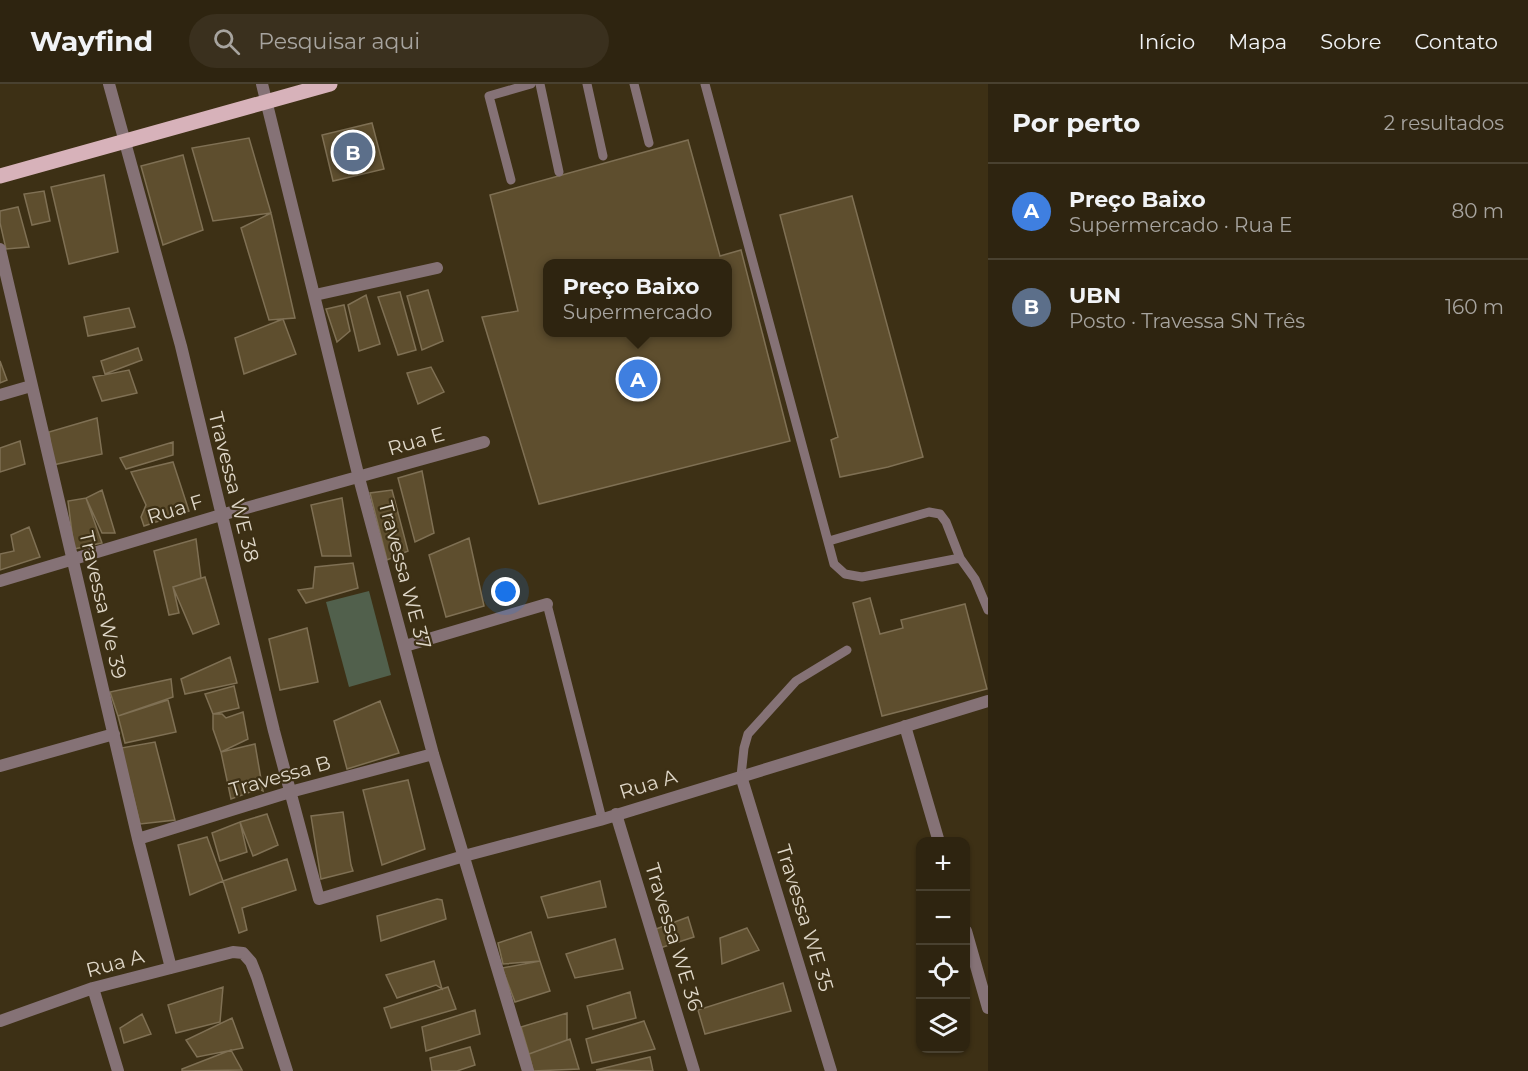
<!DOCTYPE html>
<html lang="pt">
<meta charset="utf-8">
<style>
body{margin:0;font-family:Montserrat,sans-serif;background:#3a301e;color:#f1f3f6}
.controls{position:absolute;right:18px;bottom:18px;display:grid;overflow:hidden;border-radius:12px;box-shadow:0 2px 4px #0004}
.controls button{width:54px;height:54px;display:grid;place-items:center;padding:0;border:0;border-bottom:2px solid #494130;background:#2e2410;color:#f1f3f6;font:30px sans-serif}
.you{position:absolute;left:506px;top:508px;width:21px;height:21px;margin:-15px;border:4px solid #fff;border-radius:50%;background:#1a73e8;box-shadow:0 0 0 9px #1a73e833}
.badge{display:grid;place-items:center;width:39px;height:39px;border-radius:50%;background:#f790cd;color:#fff;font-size:20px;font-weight:700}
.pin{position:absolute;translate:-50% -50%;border:3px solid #fff;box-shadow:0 2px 6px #0006}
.popup{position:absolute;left:543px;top:175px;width:189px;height:78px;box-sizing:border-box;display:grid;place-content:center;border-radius:12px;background:#2e2410;filter:drop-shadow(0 2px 4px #0005);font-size:20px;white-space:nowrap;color:#a7a49f}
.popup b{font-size:22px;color:#f1f3f6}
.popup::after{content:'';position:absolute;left:50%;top:100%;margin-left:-12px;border:12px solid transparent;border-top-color:#2e2410}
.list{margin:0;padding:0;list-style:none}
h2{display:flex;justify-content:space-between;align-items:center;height:78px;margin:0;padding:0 24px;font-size:26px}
h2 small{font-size:20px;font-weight:400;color:#a7a49f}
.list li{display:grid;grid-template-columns:39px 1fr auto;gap:18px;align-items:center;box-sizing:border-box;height:96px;padding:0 24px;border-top:2px solid #494130}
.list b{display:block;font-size:22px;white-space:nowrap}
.list p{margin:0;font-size:20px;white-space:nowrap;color:#a7a49f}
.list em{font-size:20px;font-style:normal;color:#a7a49f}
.icon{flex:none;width:33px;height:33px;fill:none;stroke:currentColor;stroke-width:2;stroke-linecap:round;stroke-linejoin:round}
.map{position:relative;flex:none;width:988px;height:987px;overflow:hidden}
header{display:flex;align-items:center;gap:36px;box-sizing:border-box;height:84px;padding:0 30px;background:#2e2410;border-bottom:2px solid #494130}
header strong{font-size:28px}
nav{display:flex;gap:33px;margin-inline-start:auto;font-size:21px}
.search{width:420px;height:54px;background:#3a301e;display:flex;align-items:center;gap:15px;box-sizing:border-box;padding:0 21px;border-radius:33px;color:#a7a49f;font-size:22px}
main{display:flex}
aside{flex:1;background:#2e2410}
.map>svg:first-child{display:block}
.green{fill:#51604c}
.building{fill:#5e4e2e;stroke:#7f7054;stroke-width:1.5;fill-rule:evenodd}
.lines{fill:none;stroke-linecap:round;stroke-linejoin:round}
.lane{stroke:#857276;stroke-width:9}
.street{stroke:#857276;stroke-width:12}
.primary{stroke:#d7b2ba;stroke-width:15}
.labels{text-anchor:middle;stroke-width:4.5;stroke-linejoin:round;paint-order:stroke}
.street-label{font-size:20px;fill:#dfd7c8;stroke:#3d3015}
</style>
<header>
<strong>Wayfind</strong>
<div class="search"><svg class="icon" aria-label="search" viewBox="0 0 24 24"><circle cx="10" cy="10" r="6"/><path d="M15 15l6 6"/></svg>Pesquisar aqui</div>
<nav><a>Início</a><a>Mapa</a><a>Sobre</a><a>Contato</a></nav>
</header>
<main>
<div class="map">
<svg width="988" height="987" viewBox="0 0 988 987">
<rect width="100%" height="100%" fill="#3d3015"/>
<path class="green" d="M369 507 391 591 349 603 326 518Z"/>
<path class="building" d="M372 39 384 85 333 97 322 51Z
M249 54 271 129 213 137 192 64Z
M688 56 720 172 741 166 790 357 539 420 482 233 518 227 490 111ZM548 180H728V248H548Z
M183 71 203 146 163 161 141 82Z
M104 91 118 168 69 180 51 103Z
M44 107 50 137 32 141 24 110Z
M852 112 923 373 888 383 840 393 831 356 838 353 780 131Z
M18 123 29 163 6 165 0 139V127Z
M271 129 295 234 269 236 241 144Z
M428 206 443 257 422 266 407 212Z
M400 208 416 266 398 271 378 213Z
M366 211 380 260 359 267 348 221Z
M344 221 350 247 337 258 326 225Z
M129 224 135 243 88 252 84 233Z
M283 235 296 270 244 290 235 254Z
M138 264 142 276 105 290 101 277Z
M0 277 7 296 0 299Z
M431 283 444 308 418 320 407 289Z
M129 286 137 309 102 317 93 293Z
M97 334 102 370 53 381 49 348Z
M20 357 25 380 0 388V364Z
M173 358V371L126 385 120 374Z
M173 378 189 427 144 442 141 433 146 421 131 388Z
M422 387 434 449 415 458 398 394Z
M102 406 115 449H102L86 414Z
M392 406 408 467 387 476 370 409Z
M86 414 102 459 74 465 68 417Z
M342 414 351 472H322L311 421Z
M29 443 40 473 0 486V470L14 467 11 451Z
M469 454 484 522 446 533 429 471Z
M196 455 201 494 173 503 179 529 169 531 154 467Z
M353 479 358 504 306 519 298 506 313 504 315 483Z
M205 493 219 540 193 550 173 503Z
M870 514 880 550 903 544 901 536 965 520 987 605 882 632 853 519Z
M307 544 318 598 280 606 269 555Z
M230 573 237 599 185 610 181 595Z
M171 595 173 613 118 632 110 608Z
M234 602 239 624 213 630 205 610Z
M168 616 176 648 125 659 118 632Z
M380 617 399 669 347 685 334 637Z
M243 628 248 655 221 668 213 645V630H222L226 634Z
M155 658 175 736 140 740 121 664Z
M255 660 263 707 259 705 231 715 221 668Z
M408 696 425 765 382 781 363 706Z
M343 728 351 781 353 787 321 795 311 732Z
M267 730 278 761 253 772 240 738Z
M240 738 247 768 220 777 212 749Z
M207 753 223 797 190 811 178 761Z
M287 775 296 806 242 824 247 846 239 849 223 797Z
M600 797 606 823 548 834 541 813Z
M437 815 442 816 446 835 381 857 377 832Z
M688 833 694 853 660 864 656 845Z
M747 844 759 866 722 880 720 854Z
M531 848 540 877 503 880 498 859Z
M615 855 623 885 575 894 566 870Z
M434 877 442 905 436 901 397 914 386 891Z
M540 877 550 907 515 918 502 884Z
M783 899 791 927 705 950 698 926Z
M223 903 220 938 176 949 168 921Z
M448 903 456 925 391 944 384 924Z
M630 908 636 934 593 945 587 922Z
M475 926 480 950 426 967 422 943Z
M567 929V956L529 970 521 943Z
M142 930 151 950 124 959 120 944Z
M232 934 243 964 197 973 186 956Z
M644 937 655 965 592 979 586 955Z
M570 955 579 985 533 987 529 970Z
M470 963 475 981 457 987H432L430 974Z
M231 966 242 986 182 987V985Z
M650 973 653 987 596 986Z"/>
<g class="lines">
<path class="lane" d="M540 0 559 88
M587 0 603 72
M634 0 649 59
M705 0 834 480 845 490 862 493 960 474 975 495 988 526
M511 96 489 12 531 0
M829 457 929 428 940 430 946 438 960 474
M547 520 602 735
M741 692 744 664 748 650 796 597 847 566"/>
<path class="street" d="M109 0 181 262 274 647 319 815 464 772 600 736 988 617
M262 0 359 394 433 670 528 987
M0 165 138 755 171 884
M315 211 437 184
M0 311 31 302
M0 497 221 431 484 358
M405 562 547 520
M905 642 939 758
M0 682 114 650
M741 692 831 987
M616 730 694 987
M138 755 290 708 433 670
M966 847 988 924
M93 904 118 987
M0 937 93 904 233 868 243 869 251 878 257 893 287 987"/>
<path class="primary" d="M0 92 330 0"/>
</g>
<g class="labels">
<g class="street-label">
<text transform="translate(416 357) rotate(-16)" y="7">Rua E</text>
<text transform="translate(234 403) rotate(76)" y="7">Travessa WE 38</text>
<text transform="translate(175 425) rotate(-17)" y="7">Rua F</text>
<text transform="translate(405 491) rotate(75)" y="7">Travessa WE 37</text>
<text transform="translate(103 521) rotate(77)" y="7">Travessa We 39</text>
<text transform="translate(280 692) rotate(-16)" y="7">Travessa B</text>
<text transform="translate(648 700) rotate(-17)" y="7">Rua A</text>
<text transform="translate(805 834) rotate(73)" y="7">Travessa WE 35</text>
<text transform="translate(674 853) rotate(73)" y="7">Travessa WE 36</text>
<text transform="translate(115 879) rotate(-15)" y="7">Rua A</text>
</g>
</g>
</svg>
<div class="controls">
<button>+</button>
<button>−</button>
<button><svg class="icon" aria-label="locate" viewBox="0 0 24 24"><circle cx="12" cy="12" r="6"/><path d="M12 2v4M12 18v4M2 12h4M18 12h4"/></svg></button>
<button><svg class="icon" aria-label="layers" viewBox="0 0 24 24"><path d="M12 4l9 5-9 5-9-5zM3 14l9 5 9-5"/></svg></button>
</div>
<div class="you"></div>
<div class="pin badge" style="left:638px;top:295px;background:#3f7fe0">A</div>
<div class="popup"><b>Preço Baixo</b>Supermercado</div>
<div class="pin badge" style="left:353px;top:68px;background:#5c6f8a">B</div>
</div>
<aside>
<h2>Por perto<small>2 resultados</small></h2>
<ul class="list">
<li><span class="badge" style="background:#3f7fe0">A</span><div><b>Preço Baixo</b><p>Supermercado · Rua E</p></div><em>80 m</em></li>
<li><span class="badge" style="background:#5c6f8a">B</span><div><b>UBN</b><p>Posto · Travessa SN Três</p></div><em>160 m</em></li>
</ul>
</aside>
</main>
